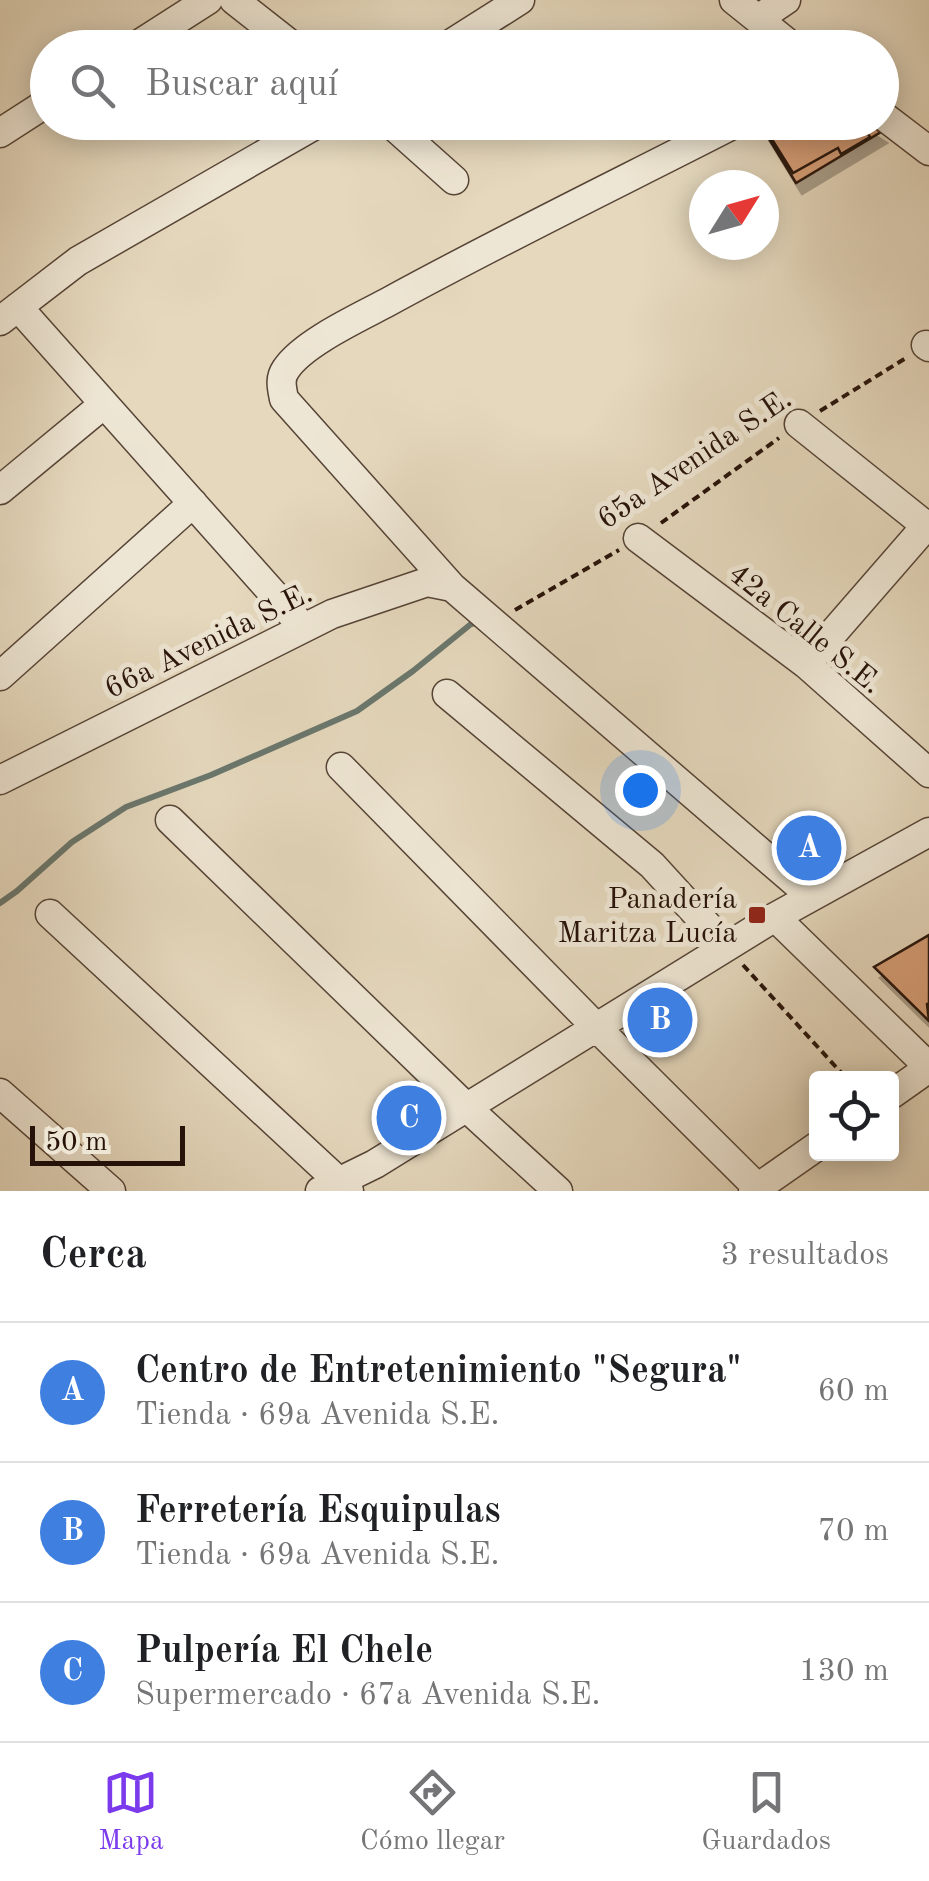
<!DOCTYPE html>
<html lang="es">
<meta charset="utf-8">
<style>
body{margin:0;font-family:"Old Standard TT",serif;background:#f6f6f6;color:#202124}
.controls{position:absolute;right:30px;bottom:30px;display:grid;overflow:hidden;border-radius:10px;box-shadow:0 5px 25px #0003}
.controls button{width:90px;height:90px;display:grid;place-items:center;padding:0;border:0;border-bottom:2px solid #e0e0e0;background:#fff;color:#202124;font:50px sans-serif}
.compass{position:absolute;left:689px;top:170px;width:90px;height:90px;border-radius:50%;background:#fff;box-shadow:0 5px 25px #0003;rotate:53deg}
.scale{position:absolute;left:30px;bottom:25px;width:155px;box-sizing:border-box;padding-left:10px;border:5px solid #271209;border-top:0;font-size:28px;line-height:35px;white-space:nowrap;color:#271209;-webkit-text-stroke:8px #eee6d4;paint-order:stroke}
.you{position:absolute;left:640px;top:790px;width:35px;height:35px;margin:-25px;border:8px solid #fff;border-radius:50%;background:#1a73e8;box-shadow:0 0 0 15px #1a73e833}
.badge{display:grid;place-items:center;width:65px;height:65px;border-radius:50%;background:#7c3aed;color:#fff;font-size:32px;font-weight:700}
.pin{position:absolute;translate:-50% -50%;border:5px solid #fff;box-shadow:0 2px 10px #0006}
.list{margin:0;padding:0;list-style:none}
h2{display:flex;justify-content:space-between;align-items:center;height:130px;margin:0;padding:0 40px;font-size:42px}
h2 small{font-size:32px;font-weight:400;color:#757577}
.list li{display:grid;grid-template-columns:65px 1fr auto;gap:30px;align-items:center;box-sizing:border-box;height:140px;padding:0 40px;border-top:2px solid #e0e0e0}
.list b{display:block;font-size:38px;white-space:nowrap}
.list p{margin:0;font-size:32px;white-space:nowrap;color:#757577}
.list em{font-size:32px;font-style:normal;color:#757577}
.icon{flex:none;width:55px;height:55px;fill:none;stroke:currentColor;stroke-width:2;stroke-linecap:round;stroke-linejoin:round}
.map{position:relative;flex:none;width:929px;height:1191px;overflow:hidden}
.search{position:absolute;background:#fff;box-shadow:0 5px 25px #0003;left:30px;right:30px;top:30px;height:110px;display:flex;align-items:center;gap:25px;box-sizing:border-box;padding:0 35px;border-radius:55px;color:#757577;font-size:38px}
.sheet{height:550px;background:#fff}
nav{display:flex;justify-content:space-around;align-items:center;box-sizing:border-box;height:140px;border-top:2px solid #e0e0e0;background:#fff;font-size:28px;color:#757577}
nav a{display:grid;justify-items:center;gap:5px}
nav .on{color:#7c3aed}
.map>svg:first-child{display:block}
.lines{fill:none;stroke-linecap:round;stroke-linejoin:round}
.stream{stroke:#6a776d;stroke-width:6}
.building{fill:#d89f78;stroke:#271209;stroke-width:2.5;filter:url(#shadow)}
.minor-casing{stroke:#564436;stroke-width:31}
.path{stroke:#271209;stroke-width:4;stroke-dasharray:8 5;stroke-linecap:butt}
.minor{stroke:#eee6d4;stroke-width:28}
.poi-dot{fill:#8f2418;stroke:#eee6d4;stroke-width:4}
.labels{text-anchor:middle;stroke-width:10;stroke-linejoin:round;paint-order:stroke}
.street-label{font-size:30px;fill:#271209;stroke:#eee6d4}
.poi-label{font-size:30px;fill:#271209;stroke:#eee6d4;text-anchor:end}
</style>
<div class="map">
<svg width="929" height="1191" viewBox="0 0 929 1191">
<defs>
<filter id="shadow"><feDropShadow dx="6" dy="11" stdDeviation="0" flood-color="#0004"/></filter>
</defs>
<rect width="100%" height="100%" fill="#e5d8bd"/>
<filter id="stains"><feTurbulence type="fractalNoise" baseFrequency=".002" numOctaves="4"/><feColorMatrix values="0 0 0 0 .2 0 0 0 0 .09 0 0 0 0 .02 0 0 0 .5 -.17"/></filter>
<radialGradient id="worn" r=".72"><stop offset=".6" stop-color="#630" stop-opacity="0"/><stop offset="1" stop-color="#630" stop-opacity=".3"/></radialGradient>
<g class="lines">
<path class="stream" d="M0 903 17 891 72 842 126 807 211 775 357 711 413 671 471 624 477 623"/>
</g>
<path class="building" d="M763 122H865L881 132 796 183 760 124Z
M788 122H833L840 132 861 122 870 137 841 154 838 148 793 173 768 133Z
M806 817 836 863 813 879 782 833Z
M929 935V1021L874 967Z
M929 935V1003L927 1004 929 1021 874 967Z
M672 996 686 1016 648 1044 634 1023Z"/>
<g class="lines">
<g class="minor-casing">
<path id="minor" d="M234 0 295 48
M734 0 794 48
M758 19 786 0
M133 48 208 0
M444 48 520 0
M882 115 929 151
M389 122 454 180
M738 122C621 182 503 239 388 302 360 317 303 343 286 369 279 379 282 388 284 399L452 587 811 896
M0 133 48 102
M18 307 303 627
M0 321 78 261 320 122
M926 345 929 347
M799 424 929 528
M0 490 104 404
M638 538 806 664 929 773
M806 664 926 526
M0 676 193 503
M447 694 652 865 726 946
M341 767 596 1027 761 1191
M0 780 332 614 427 582 452 587
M170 820 466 1107 558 1191
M50 914 349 1191
M775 917 929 1067
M0 1093 111 1191
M892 1094 929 1068
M320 1191 375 1164 775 917 929 832
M753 1191 816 1147"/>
</g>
<path class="path" d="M820 411 906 358
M661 523 779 438
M515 610 619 550
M743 965 846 1078"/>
<use href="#minor" class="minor"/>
</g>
<rect class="poi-dot" x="747" y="905" width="20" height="20" rx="5"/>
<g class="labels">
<g class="street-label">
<text transform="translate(694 458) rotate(-34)" y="10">65a Avenida S.E.</text>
<text transform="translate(806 628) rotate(39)" y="10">42a Calle S.E.</text>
<text transform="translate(208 640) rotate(-26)" y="10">66a Avenida S.E.</text>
</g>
<g class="poi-label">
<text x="737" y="908">Panadería<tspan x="737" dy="34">Maritza Lucía</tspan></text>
</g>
</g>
<rect width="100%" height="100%" filter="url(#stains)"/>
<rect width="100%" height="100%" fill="url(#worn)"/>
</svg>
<div class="controls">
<button><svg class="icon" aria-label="locate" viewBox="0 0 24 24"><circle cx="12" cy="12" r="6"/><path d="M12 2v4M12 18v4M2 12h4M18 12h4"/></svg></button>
</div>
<svg class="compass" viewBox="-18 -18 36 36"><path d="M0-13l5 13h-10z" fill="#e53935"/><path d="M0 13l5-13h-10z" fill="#757577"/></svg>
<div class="scale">50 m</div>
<div class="you"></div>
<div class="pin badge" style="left:809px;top:848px;background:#3f7fe0">A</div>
<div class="pin badge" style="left:660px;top:1020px;background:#3f7fe0">B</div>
<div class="pin badge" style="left:409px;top:1118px;background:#3f7fe0">C</div>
<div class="search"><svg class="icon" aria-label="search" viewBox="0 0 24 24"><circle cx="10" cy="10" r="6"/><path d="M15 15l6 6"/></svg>Buscar aquí</div>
</div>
<section class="sheet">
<h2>Cerca<small>3 resultados</small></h2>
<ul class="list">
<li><span class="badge" style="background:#3f7fe0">A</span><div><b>Centro de Entretenimiento &quot;Segura&quot;</b><p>Tienda · 69a Avenida S.E.</p></div><em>60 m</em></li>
<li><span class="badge" style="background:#3f7fe0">B</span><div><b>Ferretería Esquipulas</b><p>Tienda · 69a Avenida S.E.</p></div><em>70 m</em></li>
<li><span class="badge" style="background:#3f7fe0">C</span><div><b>Pulpería El Chele</b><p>Supermercado · 67a Avenida S.E.</p></div><em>130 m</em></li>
</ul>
</section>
<nav>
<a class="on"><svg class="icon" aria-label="map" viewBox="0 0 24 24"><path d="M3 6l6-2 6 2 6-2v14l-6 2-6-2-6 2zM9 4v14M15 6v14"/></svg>Mapa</a>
<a><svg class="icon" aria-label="directions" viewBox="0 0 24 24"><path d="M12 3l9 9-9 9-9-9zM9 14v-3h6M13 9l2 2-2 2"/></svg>Cómo llegar</a>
<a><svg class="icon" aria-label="saved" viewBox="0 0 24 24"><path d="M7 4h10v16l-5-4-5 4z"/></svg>Guardados</a>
</nav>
